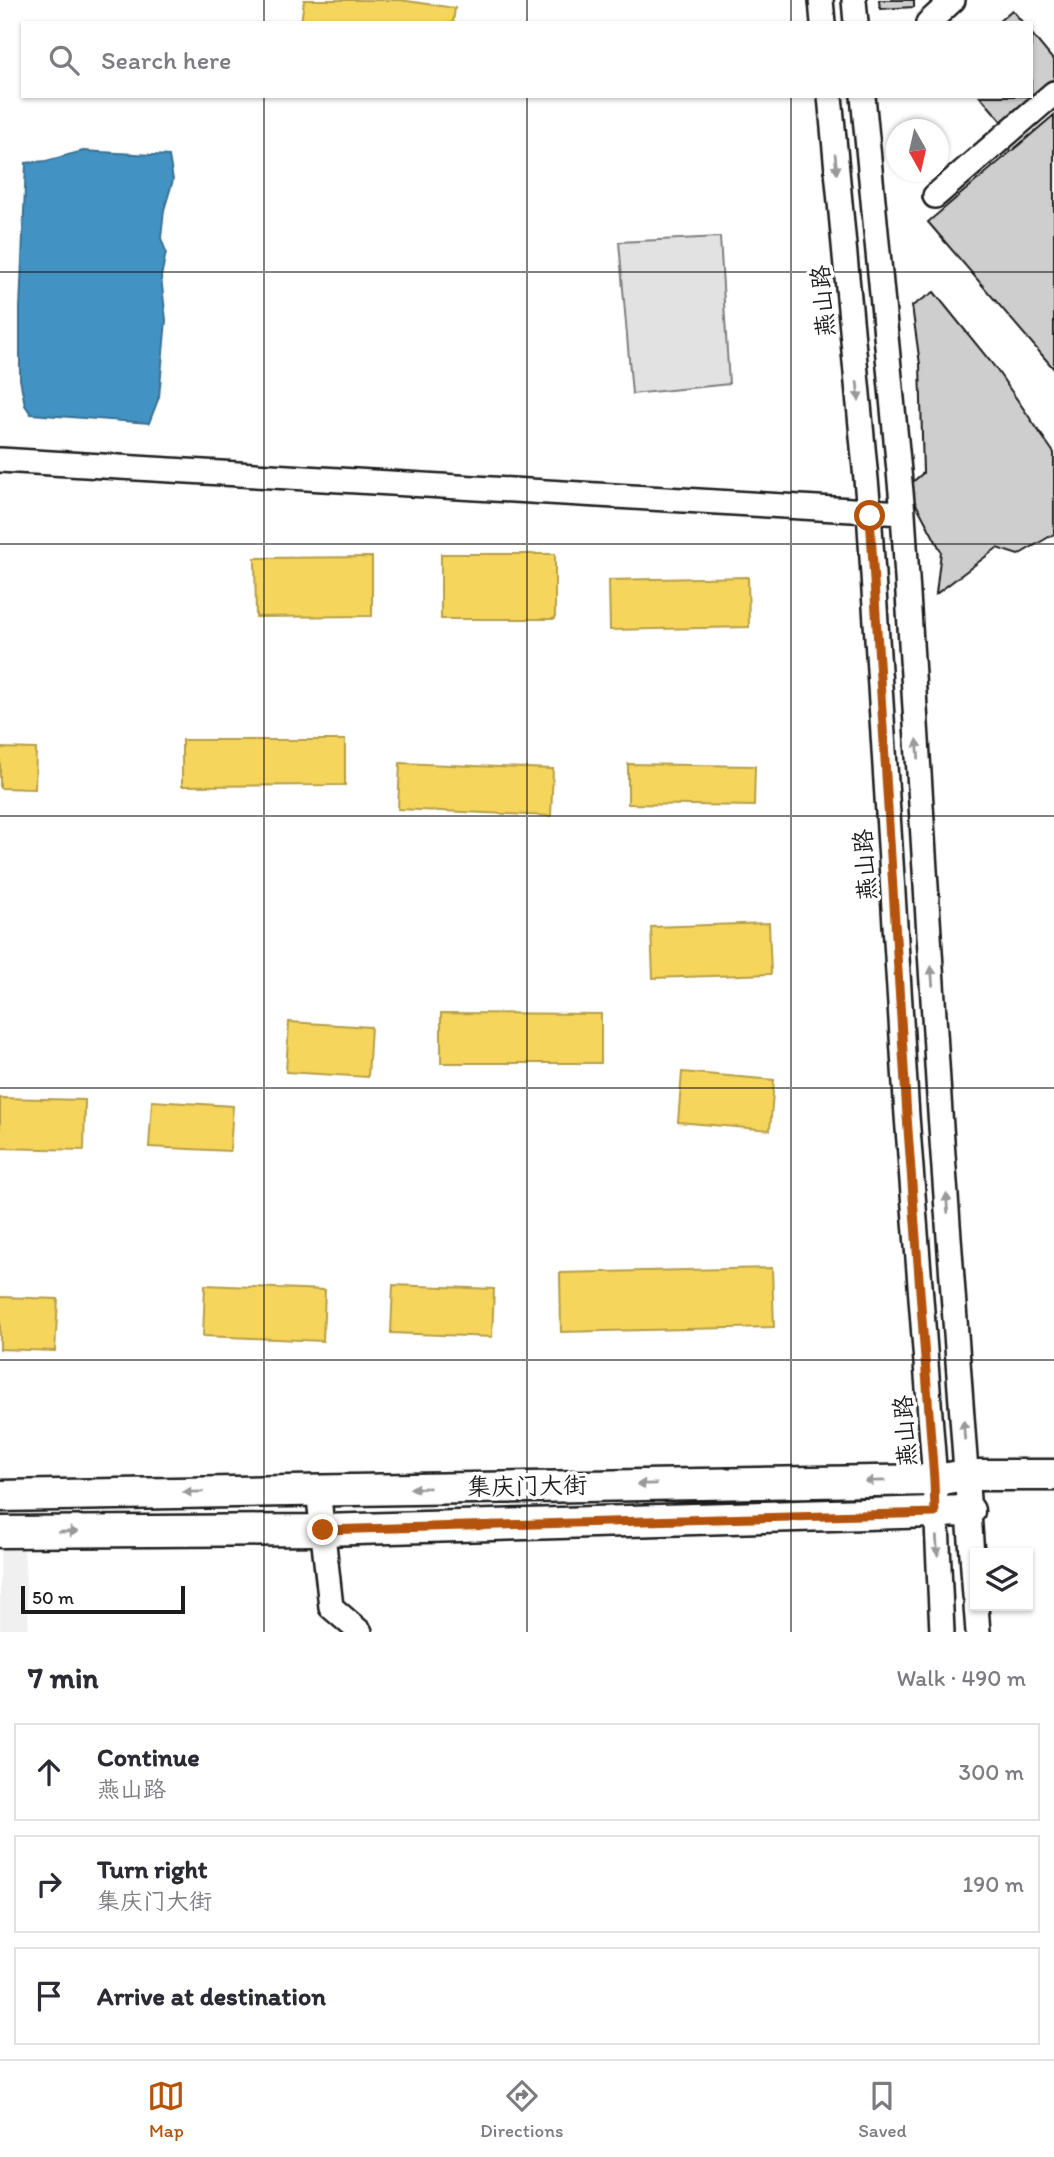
<!DOCTYPE html>
<meta charset="utf-8">
<style>
body{margin:0;font-family:Itim,"LXGW WenKai TC",sans-serif;background:#f2f2f3;color:#2b2b33}
.controls{position:absolute;right:21px;bottom:21px;display:grid;overflow:hidden;border-radius:0px;box-shadow:0 2px 5px #0004}
.controls button{width:63px;height:63px;display:grid;place-items:center;padding:0;border:0;border-bottom:2px solid #e1e1e2;background:#fff;color:#2b2b33;font:35px sans-serif}
.compass{position:absolute;left:886px;top:119px;width:63px;height:63px;border-radius:50%;background:#fff;box-shadow:0 2px 5px #0004;rotate:172deg}
.scale{position:absolute;left:21px;bottom:18px;width:164px;box-sizing:border-box;padding-left:7px;border:4px solid #1c1c1c;border-top:0;font-size:19px;line-height:24px;white-space:nowrap;color:#1c1c1c;-webkit-text-stroke:5px #fff;paint-order:stroke}
.stop{position:absolute;width:21px;height:21px;margin:-16px;border:5px solid #b45309;border-radius:50%;background:#fff}
.stop.end{background:#b45309;border-color:#fff;box-shadow:0 2px 7px #0008}
.list{margin:0;padding:0;list-style:none}
h2{display:flex;justify-content:space-between;align-items:center;height:91px;margin:0;padding:0 28px;font-size:30px}
h2 small{font-size:23px;font-weight:400;color:#7c7c81}
.list li{display:grid;grid-template-columns:46px 1fr auto;gap:21px;align-items:center;box-sizing:border-box;height:98px;margin:0 14px 14px;padding:0 14px;border:2px solid #e1e1e2;border-radius:0px}
.list b{display:block;font-size:26px;white-space:nowrap}
.list p{margin:0;font-size:23px;white-space:nowrap;color:#7c7c81}
.list em{font-size:23px;font-style:normal;color:#7c7c81}
.icon{flex:none;width:38px;height:38px;fill:none;stroke:currentColor;stroke-width:2;stroke-linecap:round;stroke-linejoin:round}
.map{position:relative;flex:none;width:1054px;height:1632px;overflow:hidden}
.search{position:absolute;background:#fff;box-shadow:0 2px 5px #0004;left:21px;right:21px;top:21px;height:77px;display:flex;align-items:center;gap:18px;box-sizing:border-box;padding:0 24px;border-radius:0px;color:#7c7c81;font-size:26px}
.sheet{height:427px;background:#fff}
nav{display:flex;justify-content:space-around;align-items:center;box-sizing:border-box;height:98px;border-top:2px solid #e1e1e2;background:#fff;font-size:19px;color:#7c7c81}
nav a{display:grid;justify-items:center;gap:4px}
nav .on{color:#b45309}
.map>svg:first-child{display:block}
.built{fill:#f0f0f0}
.green{fill:#e2e2e2;stroke:#7f7f7f;stroke-width:2}
.homes{fill:#f6d55c;stroke:#b59e49;stroke-width:2}
.schools{fill:#4393c3;stroke:#376f91;stroke-width:2}
.building{fill:#cecece;stroke:#1c1c1c;stroke-width:2}
.lines{fill:none;stroke-linecap:round;stroke-linejoin:round}
.minor-casing{stroke:#1c1c1c;stroke-width:28}
.major-casing{stroke:#1c1c1c;stroke-width:35}
.minor{stroke:#fff;stroke-width:23}
.major{stroke:#fff;stroke-width:30}
.oneway{fill:#999}
.route{stroke:#b45309;stroke-width:9}
.grid{fill:none;stroke:#1c1c1c;stroke-width:2;stroke-opacity:0.55}
.labels{text-anchor:middle;stroke-width:7;stroke-linejoin:round;paint-order:stroke}
.street-label{font-size:24px;fill:#1c1c1c;stroke:#fff}
</style>
<div class="map">
<svg width="1054" height="1632" viewBox="0 0 1054 1632">
<rect width="100%" height="100%" fill="#fff"/>
<filter id="ink" filterUnits="userSpaceOnUse"><feTurbulence type="fractalNoise" baseFrequency=".0143" numOctaves="2"/><feDisplacementMap in="SourceGraphic" scale="14" xChannelSelector="R" yChannelSelector="G"/><feConvolveMatrix kernelMatrix="1 2 1 2 8 2 1 2 1" color-interpolation-filters="sRGB"/></filter>
<g filter="url(#ink)">
<path class="built" d="M0 1532H23L29 1632H0Z"/>
<path class="green" d="M720 237 729 384 632 394 619 242Z"/>
<path class="homes" d="M304 0H400L455 8 453 23H301Z
M441 554H555V619H441Z
M372 557V616L256 617 255 558Z
M748 577 749 627 610 630 609 580Z
M182 740H345V785L182 786Z
M0 748 36 749 35 789 0 788Z
M400 763 553 769 551 816 398 809Z
M628 764 755 766 754 806 628 804Z
M769 923 771 974 653 978 651 927Z
M441 1013 601 1014V1063H441Z
M289 1022 371 1027 368 1077 286 1072Z
M682 1072 774 1080 770 1130 678 1122Z
M0 1098 85 1100 84 1150 0 1148Z
M152 1101 233 1106 230 1151 149 1147Z
M772 1268 774 1327 561 1332 560 1273Z
M205 1285 325 1290 323 1341 203 1336Z
M393 1285 494 1289 492 1337 391 1333Z
M0 1297 58 1299 55 1351 0 1349Z"/>
<path class="schools" d="M83 151 169 156 173 180 164 210 161 238 166 252 161 277 166 320 159 397 149 423 31 414 25 405 20 379V308L26 163 46 161Z"/>
<path class="building" d="M879 0H914V7L880 9Z
M1012 10 1023 23H997Z
M1031 33 1054 61V79L1002 122 980 96H1031Z
M1054 115V369L928 222Z
M934 292 994 366 1054 453V534L1018 555 997 548 936 594 941 551 907 487 923 473 920 364 912 306Z"/>
<g class="lines">
<g class="minor-casing">
<path id="minor" d="M821 0 823 23
M854 0 856 23
M928 23 953 0
M830 96 869 511 907 1116 935 1480 942 1632
M863 96 903 513 940 1113 975 1596
M935 196 1054 93
M0 460 903 513
M318 1489 331 1607 360 1632
M976 1606 978 1632"/>
</g>
<g class="major-casing">
<path id="major" d="M0 1496 935 1480 967 1475H1054
M0 1532 323 1530 969 1511"/>
</g>
<use href="#minor" class="minor"/>
<use href="#major" class="major"/>
</g>
<defs><path id="oneway-solid" d="M-6-.8H1V-3.2L6.5 0L1 3.2V.8H-6Z" transform="scale(1.75)"/></defs>
<g class="oneway">
<use href="#oneway-solid" transform="translate(836 164) rotate(85)"/>
<use href="#oneway-solid" transform="translate(858 391) rotate(85)"/>
<use href="#oneway-solid" transform="translate(918 749) rotate(-94)"/>
<use href="#oneway-solid" transform="translate(932 976) rotate(-94)"/>
<use href="#oneway-solid" transform="translate(947 1203) rotate(-94)"/>
<use href="#oneway-solid" transform="translate(964 1430) rotate(-94)"/>
<use href="#oneway-solid" transform="translate(875 1481) rotate(179)"/>
<use href="#oneway-solid" transform="translate(647 1484) rotate(179)"/>
<use href="#oneway-solid" transform="translate(420 1488) rotate(179)"/>
<use href="#oneway-solid" transform="translate(193 1492) rotate(179)"/>
<use href="#oneway-solid" transform="translate(68 1532) rotate(-1)"/>
<use href="#oneway-solid" transform="translate(937 1546) rotate(86)"/>
</g>
</g>
<g class="lines" filter="url(#ink)">
<path class="route" d="M323 1530 935 1513 934 1480 907 1116 870 516"/>
</g>
<path class="grid" d="M264 0V23M527 0V23M791 0V23M264 96V1632M527 96V1632M791 96V1632M0 272H1054M0 544H1054M0 816H1054M0 1088H1054M0 1360H1054"/>
<g class="labels">
<g class="street-label">
<text transform="translate(823 301) rotate(-95)" y="8">燕山路</text>
<text transform="translate(865 865) rotate(-94)" y="8">燕山路</text>
<text transform="translate(905 1431) rotate(-94)" y="8">燕山路</text>
<text transform="translate(527 1486) rotate(-1)" y="8">集庆门大街</text>
</g>
</g>
</svg>
<div class="controls">
<button><svg class="icon" aria-label="layers" viewBox="0 0 24 24"><path d="M12 4l9 5-9 5-9-5zM3 14l9 5 9-5"/></svg></button>
</div>
<svg class="compass" viewBox="-18 -18 36 36"><path d="M0-13l5 13h-10z" fill="#e53935"/><path d="M0 13l5-13h-10z" fill="#7c7c81"/></svg>
<div class="scale">50 m</div>
<div class="stop" style="left:870px;top:516px"></div>
<div class="stop end" style="left:323px;top:1530px"></div>
<div class="search"><svg class="icon" aria-label="search" viewBox="0 0 24 24"><circle cx="10" cy="10" r="6"/><path d="M15 15l6 6"/></svg>Search here</div>
</div>
<section class="sheet">
<h2>7 min<small>Walk · 490 m</small></h2>
<ul class="list">
<li><svg class="icon" aria-label="ahead" viewBox="0 0 24 24"><path d="M12 20V5M6 11l6-6 6 6"/></svg><div><b>Continue</b><p>燕山路</p></div><em>300 m</em></li>
<li><svg class="icon" aria-label="right" viewBox="0 0 24 24"><path d="M7 20v-9h11M14 6l5 5-5 5"/></svg><div><b>Turn right</b><p>集庆门大街</p></div><em>190 m</em></li>
<li><svg class="icon" aria-label="arrive" viewBox="0 0 24 24"><path d="M6 21V4h12l-3 4 3 4H6"/></svg><div><b>Arrive at destination</b></div></li>
</ul>
</section>
<nav>
<a class="on"><svg class="icon" aria-label="map" viewBox="0 0 24 24"><path d="M3 6l6-2 6 2 6-2v14l-6 2-6-2-6 2zM9 4v14M15 6v14"/></svg>Map</a>
<a><svg class="icon" aria-label="directions" viewBox="0 0 24 24"><path d="M12 3l9 9-9 9-9-9zM9 14v-3h6M13 9l2 2-2 2"/></svg>Directions</a>
<a><svg class="icon" aria-label="saved" viewBox="0 0 24 24"><path d="M7 4h10v16l-5-4-5 4z"/></svg>Saved</a>
</nav>
